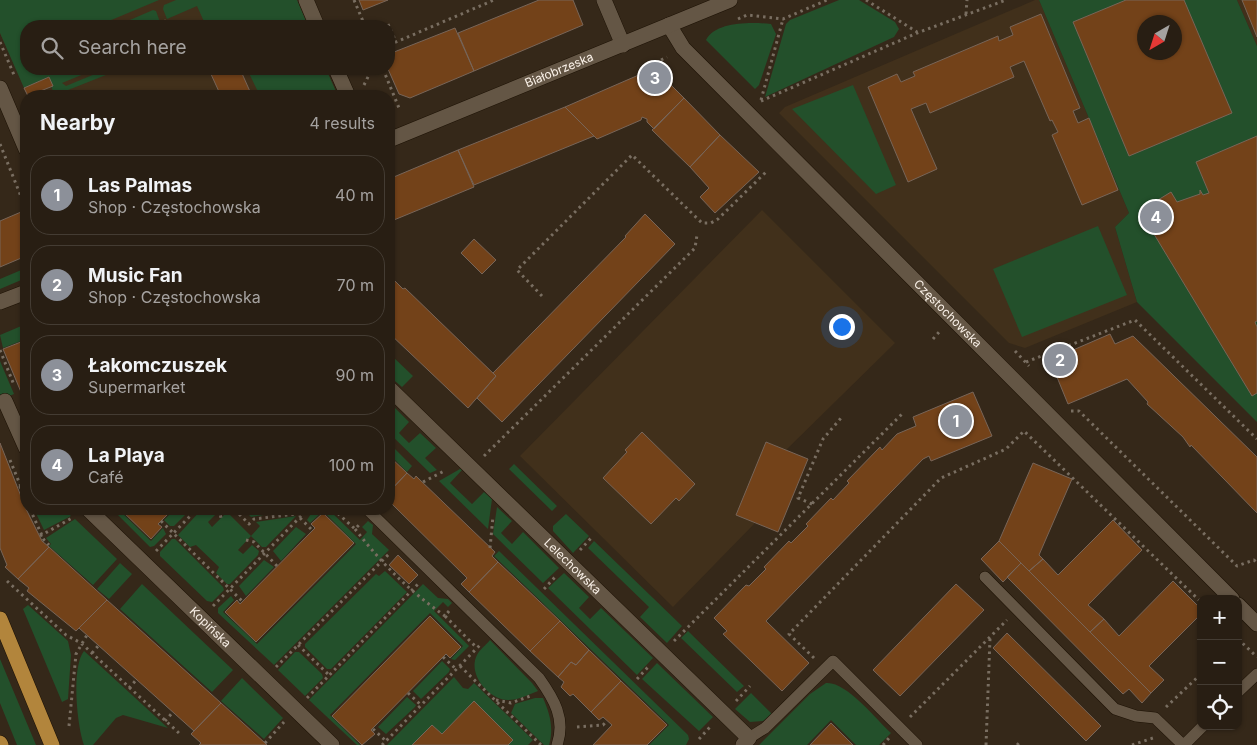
<!DOCTYPE html>
<meta charset="utf-8">
<style>
body{margin:0;font-family:Inter,sans-serif;background:#30271c;color:#f1f3f6}
.controls{position:absolute;right:15px;bottom:15px;display:grid;overflow:hidden;border-radius:10px;box-shadow:0 1px 4px #0004}
.controls button{width:45px;height:45px;display:grid;place-items:center;padding:0;border:0;border-bottom:1px solid #443c33;background:#281e13;color:#f1f3f6;font:25px sans-serif}
.compass{position:absolute;left:1137px;top:15px;width:45px;height:45px;border-radius:50%;background:#281e13;box-shadow:0 1px 4px #0004;rotate:219deg}
.you{position:absolute;left:841px;top:326px;width:18px;height:18px;margin:-12px;border:4px solid #fff;border-radius:50%;background:#1a73e8;box-shadow:0 0 0 8px #1a73e833}
.badge{display:grid;place-items:center;width:32px;height:32px;border-radius:50%;background:#8c9099;color:#fff;font-size:16px;font-weight:700}
.pin{position:absolute;translate:-50% -50%;border:2px solid #fff;box-shadow:0 1px 5px #0006}
.list{margin:0;padding:0;list-style:none}
h2{display:flex;justify-content:space-between;align-items:center;height:65px;margin:0;padding:0 20px;font-size:21px}
h2 small{font-size:16px;font-weight:400;color:#a5a2a0}
.list li{display:grid;grid-template-columns:32px 1fr auto;gap:15px;align-items:center;box-sizing:border-box;height:80px;margin:0 10px 10px;padding:0 10px;border:1px solid #443c33;border-radius:20px}
.list b{display:block;font-size:19px;white-space:nowrap}
.list p{margin:0;font-size:16px;white-space:nowrap;color:#a5a2a0}
.list em{font-size:16px;font-style:normal;color:#a5a2a0}
.icon{flex:none;width:28px;height:28px;fill:none;stroke:currentColor;stroke-width:2;stroke-linecap:round;stroke-linejoin:round}
.map{position:relative;flex:none;width:1257px;height:745px;overflow:hidden}
.search{position:absolute;background:#281e13;box-shadow:0 1px 4px #0004;left:20px;top:20px;width:375px;height:55px;display:flex;align-items:center;gap:12px;box-sizing:border-box;padding:0 18px;border-radius:20px;color:#a5a2a0;font-size:19px}
.panel{position:absolute;background:#281e13;box-shadow:0 1px 4px #0004;left:20px;top:90px;width:375px;height:425px;border-radius:20px}
.map>svg:first-child{display:block}
.built{fill:#41301b}
.green{fill:#23502b;fill-rule:evenodd}
.building{fill:#734219;stroke:#786558;fill-rule:evenodd}
.lines{fill:none;stroke-linecap:round;stroke-linejoin:round}
.lane-casing{stroke:#1c1104;stroke-width:12}
.street-casing{stroke:#1c1104;stroke-width:16}
.secondary-casing{stroke:#1c1104;stroke-width:16}
.primary-casing{stroke:#1c1104;stroke-width:16}
.path{stroke:#796e61;stroke-width:3;stroke-dasharray:2.5 4;stroke-linecap:butt}
.lane{stroke:#645645;stroke-width:11}
.street{stroke:#645645;stroke-width:15}
.secondary{stroke:#645645;stroke-width:15}
.primary{stroke:#b2853c;stroke-width:15}
.labels{text-anchor:middle;stroke-width:4;stroke-linejoin:round;paint-order:stroke}
.street-label{font-size:12px;fill:#faf1e8;stroke:#2b1f10}
</style>
<div class="map">
<svg width="1257" height="745" viewBox="0 0 1257 745">
<rect width="100%" height="100%" fill="#352819"/>
<path class="built" d="M0 0H297L308 26H26V69H326L338 96H28L0 33Z
M1035 0H1039L1129 213 1115 227 1137 302 1025 348 1009 343 779 113 785 107Z
M1237 0H1257V46Z
M762 210 895 343 786 450 766 442 736 514 755 523 673 607 520 456Z"/>
<path class="green" d="M0 0H159L97 26H26V69H96L62 83 66 86 107 69H121L58 94 53 92 49 77 24 88 0 33Z
M176 0H297L308 26H206L197 6 167 19 163 9 164 5Z
M839 0H859L895 22 899 29 894 37 765 97 786 24 790 20Z
M1039 0H1237L1257 46V422L1137 302 1115 227 1129 213ZM1144 22H1174V52H1144Z
M153 10 156 11 160 22 149 26H116Z
M771 24 776 34 759 85 755 89 706 40C716 21 752 22 771 24Z
M247 69H326L338 96H260Z
M853 85 896 185 876 194 792 109Z
M139 92 160 96H125Z
M1098 226 1127 295 1022 337 993 269Z
M26 268V278L0 289V279Z
M26 324V339L3 348 0 335Z
M391 355 413 376 402 387 389 376Z
M0 361 14 394 0 400Z
M389 402 409 422 399 433 409 443 420 433 436 448 425 458 437 470 430 473 389 433Z
M389 443 412 466 407 472 389 454Z
M514 464 557 506 552 511 509 469Z
M460 469 462 470 450 483 472 504 484 492 492 499 488 529 439 481Z
M497 507 512 521 501 533 512 544 523 532 559 568 543 583 493 534Z
M34 509H64L71 516 44 530Z
M118 509 151 541 163 528 166 534 154 546 150 547 116 513Z
M175 509H191L174 526H170L164 520Z
M202 509H215L218 512 208 522 212 527 227 512 251 536 260 526 256 522 296 516 266 547H262L251 536 238 550 243 554 252 545 259 551 258 555 230 584H227L216 573 219 567 196 545 190 547 178 535Z
M243 509H303L251 517Z
M314 509H328L360 540 367 532 362 527 368 521 373 525 372 534 389 550 274 665 218 613V608L231 596 234 600 223 612 257 644 356 544 323 511 310 523 307 520Z
M566 514 589 536 573 553 553 531V526Z
M75 519 117 559 93 585 49 546 51 544 46 538Z
M296 527 306 534 281 561 273 551Z
M172 539H175L223 587 224 590 212 602 207 601 160 556V552Z
M594 541 682 626 667 643 640 617 649 607 588 548Z
M499 551 688 735 689 739 686 745H649L669 725 494 556Z
M264 560 274 567 246 596 239 586Z
M120 563 132 574 109 599 97 589Z
M385 571 407 592 331 669H327L305 647V644L376 574 379 576Z
M564 573 589 597 579 608 590 619 601 608 653 658 637 675 548 588Z
M142 584 233 670 212 692 120 609Z
M423 584 438 598 448 599 452 603 448 607 443 602 434 611 469 646 455 660 451 659 463 646 430 613 330 715 360 745H357L309 700Z
M28 605 68 641 71 655 68 699 62 702 23 609Z
M688 631 744 686 737 692 681 638Z
M490 640 532 683 538 691C528 695 518 700 508 700 489 700 467 674 477 655 479 650 486 645 490 640Z
M84 651 168 728 123 715 116 718 93 745H84C77 726 71 667 84 651Z
M295 652H299L322 674 323 678 305 696 278 670Z
M0 659 36 745H17L0 703Z
M442 661 450 669 449 672 421 699 413 691Z
M657 663 713 717 699 731 642 679Z
M454 677 463 688 468 689 474 683 533 740 528 745H508L513 740 474 702 442 734 432 725 412 745H387Z
M242 678 283 718 264 739 221 701Z
M826 683C846 681 876 719 891 733L879 745H856L831 720 807 745H759L810 694Z
M751 693 772 714 763 721 750 722 735 709Z
M407 697 416 705 415 707 386 734 378 727Z
M535 698H543C550 714 554 728 549 745H544L511 713 515 704Z"/>
<path class="building" d="M359 0H388L363 10Z
M539 0H573L583 25 474 71 458 33Z
M1126 0H1184L1232 113 1129 156 1073 22ZM1144 22H1174V52H1144Z
M1242 0H1257V37Z
M1041 14 1080 108 1073 111 1078 123 1089 118 1118 190 1082 205 1052 135 1058 132 1052 120 1050 121 1024 61 1010 67 1014 77 930 113 926 103 911 109 937 169 908 182 868 87 897 74 901 82 915 76 913 72 998 36 999 41 1013 35 1010 27Z
M455 28 474 71 410 98 399 94 388 69 389 54Z
M217 69H240L252 96H221L210 72Z
M650 73 665 79 684 98 654 129 647 122V119L642 117 641 120 597 139 565 107 641 74Z
M49 77 53 86 28 96 24 88Z
M684 98 720 135 690 167 652 130Z
M565 107 594 136 474 185 458 150Z
M720 135 759 172 715 213 700 197 709 188 690 167Z
M1257 136V321L1255 322 1257 327V393L1252 396 1140 211 1171 192 1177 202 1200 194V190L1203 195 1209 193 1196 162Z
M458 150 474 187 389 222V179Z
M21 212 26 225V256L0 267V221Z
M645 214 675 244 502 422 477 398 496 376 493 373 626 237 625 236Z
M474 239 496 260 482 274 461 253Z
M393 279 403 289 405 288 496 376 468 408 389 333V283Z
M1110 334 1115 344 1133 336 1257 457V513L1191 445 1190 447 1183 437 1147 404 1148 402 1127 379 1068 404 1050 360Z
M26 340V404L3 349Z
M973 392 992 436 931 461 929 456 923 459 766 621 809 663 782 691 723 634 727 631 714 618 746 585 749 586 766 569 764 567 789 541 791 543 808 526 806 524 831 498 833 500 849 483 847 481 880 447 882 450 897 434 916 426 913 417Z
M642 432 695 484 679 501 676 498 651 524 603 478 627 452 625 450Z
M766 442 808 459 778 532 736 515Z
M0 443 26 509 42 541 49 547 18 579 5 567 7 565 0 548Z
M389 456 407 473 389 492Z
M1033 463 1072 479 1039 555 1043 559 1029 571 999 541Z
M407 473 414 479 416 476 418 478 495 552 492 556 498 562 469 592 461 584 467 578 392 504 389 507V492Z
M120 509H173L158 524 162 527 151 539Z
M323 513 354 543 256 642 225 612 237 600 240 604 315 528 311 524Z
M1113 520 1142 550 1088 605 1104 619 1090 632 1029 571 1043 559 1058 575Z
M999 541 1021 563 1003 582 981 559Z
M49 547 107 600 76 631 27 591 29 588 18 579Z
M398 555 418 575 409 584 389 565Z
M498 562 560 621 530 651 469 592Z
M1021 563 1151 693 1142 703 1129 689 1123 694 1007 577Z
M1173 581 1201 609V614L1149 666 1164 680 1151 693 1090 632 1104 619 1119 636Z
M956 584 984 610 900 696 873 670Z
M107 600 221 703 194 731 79 628Z
M430 616 461 647 450 658 446 654 443 657 371 730 375 734 362 745 332 716Z
M560 621 589 650 576 665 571 662 558 677 530 651Z
M1007 633 1101 726 1086 741 993 648Z
M589 650 621 681 591 712 573 694 570 696 561 687 564 682 558 677 571 662 576 665Z
M621 681 667 725 647 745H593L612 725 603 717 599 720 591 712Z
M474 701 513 740 508 745H412L432 725 442 734Z
M221 703 265 743 267 745H199L201 743 191 734Z
M831 723 853 745H810Z"/>
<g class="lines">
<g class="lane-casing">
<path id="lane" d="M367 509 539 678C554 699 566 719 557 745
M985 577 1115 709 1136 716 1155 718 1183 745
M1238 692 1257 674
M749 738 765 728 833 661 917 745
M1184 745 1203 726"/>
</g>
<g class="street-casing">
<g id="street">
<path d="M306 0 317 26"/>
<path d="M604 0 623 45"/>
<path id="s1" d="M669 25 683 48 1232 599"/>
<path d="M336 69 348 96"/>
<path d="M0 88 26 149"/>
<path id="s2" d="M389 388 749 738 743 745"/>
<path d="M5 401 26 448"/>
<path id="s3" d="M88 509 332 745"/>
<path d="M1238 605 1257 624"/>
</g>
</g>
<g class="secondary-casing">
<g id="secondary">
<path id="s4" d="M389 140 730 0"/>
<path d="M0 302 26 292"/>
</g>
</g>
<g class="primary-casing">
<path id="primary" d="M0 619 52 745
M0 743 1 745"/>
</g>
<path class="path" d="M354 0 365 26
M866 0 917 32
M966 14 967 0
M738 19 747 15 783 19 827 0
M164 20 166 26
M388 24 396 42
M0 42 14 75
M389 45 494 0
M661 60 667 57
M383 69 399 108
M364 85 372 69
M761 100 783 19
M761 101 917 33 1006 0
M0 144 26 209
M542 296 517 270 632 155 702 223H711L718 219 767 171
M933 339 940 331
M0 350 14 385
M1015 351 1029 366
M1026 362 1135 320 1257 439
M1071 411H1079L1237 566 1254 560 1257 563
M484 456 695 248 697 235
M10 460 26 499
M423 482 446 470
M19 488 26 484
M812 504 798 498 823 439 841 418
M30 509 44 540 49 545
M219 509 221 518
M333 509 355 529 360 524
M221 511H236L249 524 254 519 304 513
M300 518 312 530
M161 521 242 601
M355 529C383 565 407 589 445 616
M40 536 72 518
M246 540 254 542 277 566
M490 548 493 516
M580 550 593 536
M156 551 197 509
M7 581 66 635 81 643 180 734
M544 589 556 576
M213 606 308 509
M449 611 445 616 477 648
M1238 639 1257 657
M674 641 904 412
M298 645 329 675
M92 653 99 645
M443 657 456 669
M814 658 789 634 941 478 1006 449 1024 431 1201 602
M460 666 541 745
M276 667 390 553
M637 679 649 666
M129 688 137 679
M408 693 421 705
M307 698 420 582
M496 700 511 703 533 695
M736 701 750 686
M1166 707 1201 674
M910 717 1007 620
M165 721 173 712
M69 726 76 654 87 635
M577 727 603 725 607 721
M373 729 386 741
M699 739 710 727
M265 743 284 722
M382 745 481 644
M883 745 889 738
M986 745 990 638
M1017 745 1019 743 1022 745
M1132 745 1153 738"/>
<use href="#lane" class="lane"/>
<use href="#street" class="street"/>
<use href="#secondary" class="secondary"/>
<use href="#primary" class="primary"/>
</g>
<g class="labels">
<g class="street-label">
<text dy="4" stroke="none"><textPath href="#s4" startOffset="184">Białobrzeska</textPath></text>
<text dy="4" stroke="none"><textPath href="#s1" startOffset="402">Częstochowska</textPath></text>
<text dy="4" stroke="none"><textPath href="#s2" startOffset="256">Lelechowska</textPath></text>
<text dy="4" stroke="none"><textPath href="#s3" startOffset="170">Kopińska</textPath></text>
</g>
</g>
</svg>
<div class="controls">
<button>+</button>
<button>−</button>
<button><svg class="icon" aria-label="locate" viewBox="0 0 24 24"><circle cx="12" cy="12" r="6"/><path d="M12 2v4M12 18v4M2 12h4M18 12h4"/></svg></button>
</div>
<svg class="compass" viewBox="-18 -18 36 36"><path d="M0-13l5 13h-10z" fill="#e53935"/><path d="M0 13l5-13h-10z" fill="#a5a2a0"/></svg>
<div class="you"></div>
<div class="pin badge" style="left:956px;top:421px">1</div>
<div class="pin badge" style="left:1060px;top:360px">2</div>
<div class="pin badge" style="left:655px;top:78px">3</div>
<div class="pin badge" style="left:1156px;top:217px">4</div>
<div class="search"><svg class="icon" aria-label="search" viewBox="0 0 24 24"><circle cx="10" cy="10" r="6"/><path d="M15 15l6 6"/></svg>Search here</div>
<section class="panel">
<h2>Nearby<small>4 results</small></h2>
<ul class="list">
<li><span class="badge">1</span><div><b>Las Palmas</b><p>Shop · Częstochowska</p></div><em>40 m</em></li>
<li><span class="badge">2</span><div><b>Music Fan</b><p>Shop · Częstochowska</p></div><em>70 m</em></li>
<li><span class="badge">3</span><div><b>Łakomczuszek</b><p>Supermarket</p></div><em>90 m</em></li>
<li><span class="badge">4</span><div><b>La Playa</b><p>Café</p></div><em>100 m</em></li>
</ul>
</section>
</div>
